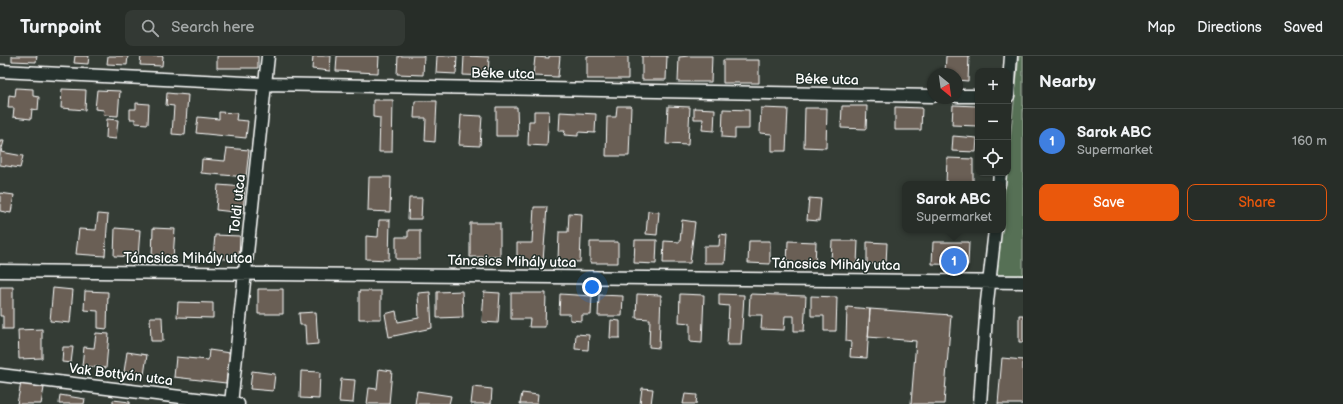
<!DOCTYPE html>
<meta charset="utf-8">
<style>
body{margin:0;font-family:"Balsamiq Sans",sans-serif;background:#333934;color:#f1f3f6}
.controls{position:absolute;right:12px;top:12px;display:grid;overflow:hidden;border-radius:8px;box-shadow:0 1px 3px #0004}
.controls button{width:36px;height:36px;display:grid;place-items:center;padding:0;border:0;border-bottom:1px solid #434945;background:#272d28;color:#f1f3f6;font:20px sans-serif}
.compass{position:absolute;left:927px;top:12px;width:36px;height:36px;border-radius:50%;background:#272d28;box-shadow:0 1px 3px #0004;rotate:151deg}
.you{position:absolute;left:592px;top:231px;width:14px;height:14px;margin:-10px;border:3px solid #fff;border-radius:50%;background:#1a73e8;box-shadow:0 0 0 6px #1a73e833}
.badge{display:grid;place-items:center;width:26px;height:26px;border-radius:50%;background:#ea580c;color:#fff;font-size:13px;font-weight:700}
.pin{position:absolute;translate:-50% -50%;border:2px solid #fff;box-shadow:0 1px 4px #0006}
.popup{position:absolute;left:902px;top:125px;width:104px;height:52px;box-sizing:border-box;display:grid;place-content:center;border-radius:8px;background:#272d28;filter:drop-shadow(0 1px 3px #0005);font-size:13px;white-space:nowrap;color:#a4a8a8}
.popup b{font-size:15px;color:#f1f3f6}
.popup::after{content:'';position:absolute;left:50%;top:100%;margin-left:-8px;border:8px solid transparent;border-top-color:#272d28}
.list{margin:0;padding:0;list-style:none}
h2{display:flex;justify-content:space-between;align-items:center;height:52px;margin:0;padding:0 16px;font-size:17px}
h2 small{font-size:13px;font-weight:400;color:#a4a8a8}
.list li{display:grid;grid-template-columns:26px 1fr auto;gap:12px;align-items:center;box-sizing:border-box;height:64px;padding:0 16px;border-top:1px solid #434945}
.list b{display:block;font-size:15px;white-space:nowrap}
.list p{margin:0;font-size:13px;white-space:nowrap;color:#a4a8a8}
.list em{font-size:13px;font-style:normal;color:#a4a8a8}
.actions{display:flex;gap:8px;padding:12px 16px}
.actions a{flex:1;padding:9px 0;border:1px solid #ea580c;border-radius:8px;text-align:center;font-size:14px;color:#ea580c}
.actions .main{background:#ea580c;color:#fff}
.icon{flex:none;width:22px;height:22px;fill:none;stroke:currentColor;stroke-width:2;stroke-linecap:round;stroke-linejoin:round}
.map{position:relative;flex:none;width:1023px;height:348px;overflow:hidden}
header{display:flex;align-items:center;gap:24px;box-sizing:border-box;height:56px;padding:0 20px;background:#272d28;border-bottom:1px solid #434945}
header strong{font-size:19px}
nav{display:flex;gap:22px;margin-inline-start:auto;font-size:14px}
.search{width:280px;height:36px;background:#333934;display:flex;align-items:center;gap:10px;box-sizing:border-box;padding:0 14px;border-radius:8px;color:#a4a8a8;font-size:15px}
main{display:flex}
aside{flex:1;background:#272d28}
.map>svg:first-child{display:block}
.green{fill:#576f54;stroke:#abb7aa}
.building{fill:#6a5f54;stroke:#fff}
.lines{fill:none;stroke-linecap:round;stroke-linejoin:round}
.minor-casing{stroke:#fff;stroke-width:15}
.minor{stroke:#26332d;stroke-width:12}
.labels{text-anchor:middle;stroke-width:3;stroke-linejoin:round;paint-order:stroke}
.street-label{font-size:14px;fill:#fff;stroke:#26332d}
</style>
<header>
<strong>Turnpoint</strong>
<div class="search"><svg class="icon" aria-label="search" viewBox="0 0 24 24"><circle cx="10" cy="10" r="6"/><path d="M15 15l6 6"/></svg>Search here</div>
<nav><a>Map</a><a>Directions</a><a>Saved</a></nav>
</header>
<main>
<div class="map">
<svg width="1023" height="348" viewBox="0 0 1023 348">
<rect width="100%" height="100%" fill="#343c35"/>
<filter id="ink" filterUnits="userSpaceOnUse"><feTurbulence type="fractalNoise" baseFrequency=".025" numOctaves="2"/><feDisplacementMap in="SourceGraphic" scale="8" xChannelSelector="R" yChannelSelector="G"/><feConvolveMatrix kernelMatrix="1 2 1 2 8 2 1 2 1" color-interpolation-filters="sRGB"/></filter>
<g filter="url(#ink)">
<path class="green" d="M1019 0H1023V219H996L1001 174H1003V150L1007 117H1008V103Z"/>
<path class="building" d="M12 0H37L36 6 12 5Z
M75 0H89L88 8 74 7Z
M108 0H128L127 9 107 8Z
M141 0H163L162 10 140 9Z
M217 0H258V12H217Z
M313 0H331L330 15 312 13Z
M337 0H379L378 17 336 15Z
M398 0H424L423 19 397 18Z
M437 0H457L456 18 436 17Z
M464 0 489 1 488 20 463 19Z
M549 0H560L558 21 533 20 535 1 549 2Z
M587 0H628V23H587Z
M642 0H667L666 24H642Z
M689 0H712L711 26H678L679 1Z
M946 0H969L968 25 957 24V18H945Z
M723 4H759V27H723Z
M16 32 33 33V40L39 41 38 54 32 53 31 63 13 61 14 52H8L9 39 15 40Z
M62 33 86 34 85 54 61 52Z
M97 34 120 35 118 60 103 59 104 54 95 53Z
M167 37 188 39 185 79 172 78 174 50 166 49Z
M373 44H393L392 96H379L380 62 373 61Z
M415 45H437L435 86 425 85 426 62H414Z
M136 47 149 48 148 68 135 67V63H130V53H136Z
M953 49 977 50V70L952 69Z
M617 50H631L629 100H606L607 61H616Z
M668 50 690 51 688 89 666 88Z
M842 50H867L866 73 841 72Z
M496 51H517L518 80H496Z
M895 51 922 52 921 74H895Z
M694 52 715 53 714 75 702 74 703 63H694Z
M761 52 788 53 786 95H772V78L760 77Z
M805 52H827L826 92 804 91Z
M723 53 749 54V73H735V82L722 81Z
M534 55H549L547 90 528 89 529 65H534Z
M219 56 237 57 236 64 248 65 246 82 196 77 198 61 219 63Z
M560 56 596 58 595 77 578 76V80L564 79 565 75H559Z
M461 59 482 60 480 90 459 89Z
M107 63 118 64 116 83 106 82Z
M953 80 977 82 976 96 952 95Z
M0 85H4L1 96 23 100 20 112 0 109Z
M227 92 249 94 246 121 201 117 202 103 225 105Z
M947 102 973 103V128H946Z
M369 121H391L390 156 368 155Z
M218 129 245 131 243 157 216 154Z
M0 137 14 139 11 157 0 155Z
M409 142H422L421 163H408Z
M809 142 821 143 819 165 807 164Z
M534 151H547L543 205H517V187H532Z
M648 155 659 156 657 179 646 178Z
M569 157 582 158 580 206 558 205 559 176H568Z
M98 158 108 159 105 200 76 198 79 173 96 174Z
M379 164H390L389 204 366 203V180L378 181Z
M682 164 695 166 690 207H663L664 185 680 186Z
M470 167H500V201H470Z
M115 172 140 174 138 201 114 200Z
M153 172 175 173 173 203 152 202Z
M408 174H420V203H396V181H408Z
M720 178 727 179 725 207H704V190H719Z
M215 179 240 180 239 204 213 202Z
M635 184H657L656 208 634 207Z
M749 185H770V208L748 207Z
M788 185 816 186 815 209 787 208Z
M832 185H858L857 208 831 207Z
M590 186H618V207H590Z
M867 186 887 187 886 208H867Z
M933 186H969L968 209 932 208Z
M0 231H13V273H3V260H0Z
M53 232 73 234 70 267 50 265Z
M258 233H283V258H258Z
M85 235 108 236 107 273 98 272V255L84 254Z
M359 235H381V263H359Z
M462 235 463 261 437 262V236Z
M430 236 432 272 389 281 385 258 396 255 398 266 419 262 418 237Z
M484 236 500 237 498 267 482 266Z
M511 237H546L545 271H529L530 263H511Z
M560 238 592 240 591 259H582V265L570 264V258H559Z
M637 238 661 239 659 292 649 291 650 263 636 262Z
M680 238 704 239 702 287 690 286V267L679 266Z
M719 238 744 239 741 289H727L729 250 719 249Z
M750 238 806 240 804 275H794V260H785L784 274 761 273 762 259H749Z
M599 239 623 240 622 260H598Z
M811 240 837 241 836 275H824V260H811Z
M178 246 213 247V262L177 261Z
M847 251 870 253 867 302 850 301 851 286 846 285Z
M870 253 951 259 944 348H911L916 285 868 281Z
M316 256 318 288 306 289 305 269H300L299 257Z
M1019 259H1023V286H1019Z
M150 261H162L163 285H151Z
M611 264 620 265V282H610Z
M42 273V302L19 303 18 274Z
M96 277 109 278 106 312 82 310 84 291 94 292Z
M576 278 589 279 588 294 575 293Z
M63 291H73L71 307 62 306Z
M209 294 230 297 226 327 174 321 176 301 208 304Z
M127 296 147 299 144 319 124 316Z
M1002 302 1023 304V348H998Z
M379 313 392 315 389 348H367L369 332 377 333Z
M252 315 275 318 273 335 250 333Z
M301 315 320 316 319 343 300 342Z
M341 323 355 324 353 347 339 346Z
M21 327 44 332 41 348H17Z
M473 331 492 333 491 348H471Z
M642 332 653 333 651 348H640Z
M417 335 451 340 449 348H415Z
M522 337 538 339 537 348H520Z
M685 338 697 339 696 348H683Z
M60 339 85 343 84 348H59Z
M113 344 130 346V348H113Z"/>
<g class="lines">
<g class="minor-casing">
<path id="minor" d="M0 15 265 28 933 40
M957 40H978
M1008 40 1011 0
M999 128 1000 117
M0 215 1023 226
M0 319 238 348
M231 348 268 0
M980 348 987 246 995 174"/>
</g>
<use href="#minor" class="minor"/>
</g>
</g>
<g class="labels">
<g class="street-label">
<text transform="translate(503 17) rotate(1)" y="5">Béke utca</text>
<text transform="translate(827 23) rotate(1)" y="5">Béke utca</text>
<text transform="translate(237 148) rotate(-84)" y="5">Toldi utca</text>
<text x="188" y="207">Táncsics Mihály utca</text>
<text transform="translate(512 205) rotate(1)" y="5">Táncsics Mihály utca</text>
<text transform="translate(836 208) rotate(1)" y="5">Táncsics Mihály utca</text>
<text transform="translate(121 318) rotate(7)" y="5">Vak Bottyán utca</text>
</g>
</g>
</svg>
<div class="controls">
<button>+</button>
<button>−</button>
<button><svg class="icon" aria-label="locate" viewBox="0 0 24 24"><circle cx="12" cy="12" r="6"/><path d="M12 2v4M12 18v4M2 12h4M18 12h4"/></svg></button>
</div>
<svg class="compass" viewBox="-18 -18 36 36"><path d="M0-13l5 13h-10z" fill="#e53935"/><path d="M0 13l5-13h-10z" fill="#a4a8a8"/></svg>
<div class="you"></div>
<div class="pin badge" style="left:954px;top:205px;background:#3f7fe0">1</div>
<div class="popup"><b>Sarok ABC</b>Supermarket</div>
</div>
<aside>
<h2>Nearby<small></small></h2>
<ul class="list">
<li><span class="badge" style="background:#3f7fe0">1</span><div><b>Sarok ABC</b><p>Supermarket</p></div><em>160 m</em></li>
</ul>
<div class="actions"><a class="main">Save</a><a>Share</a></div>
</aside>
</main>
